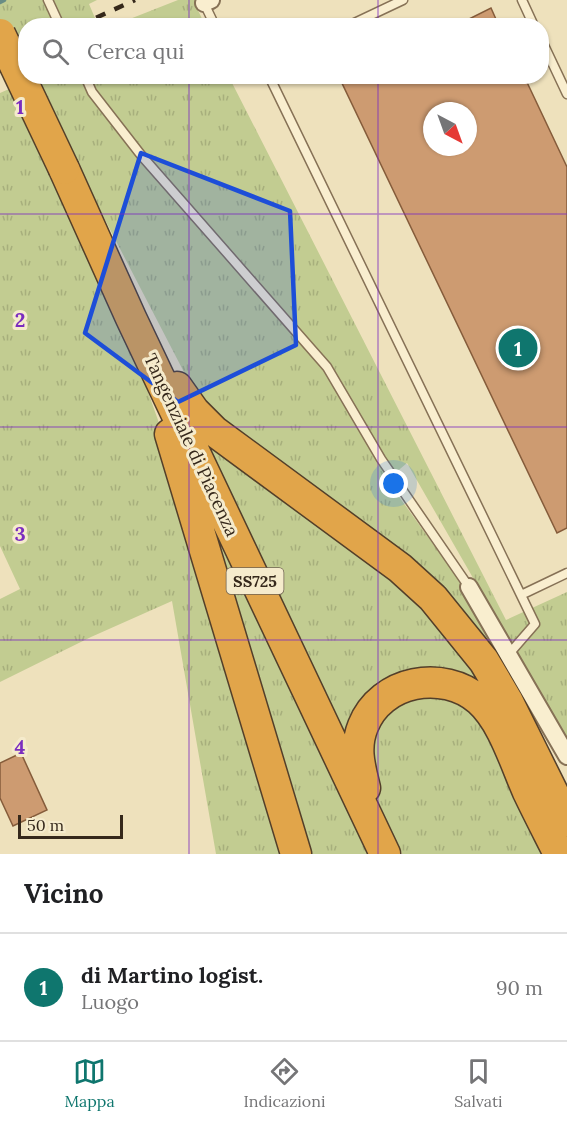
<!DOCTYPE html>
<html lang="it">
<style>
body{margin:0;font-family:Lora,serif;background:#f2f2f2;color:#202124}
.compass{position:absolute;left:423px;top:102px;width:54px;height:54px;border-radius:50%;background:#fff;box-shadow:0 2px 4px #0004;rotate:139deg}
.scale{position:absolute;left:18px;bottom:15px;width:105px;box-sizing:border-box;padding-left:6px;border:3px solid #35281b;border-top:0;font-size:16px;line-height:21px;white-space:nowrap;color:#35281b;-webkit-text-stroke:4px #f5ebcc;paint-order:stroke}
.you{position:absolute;left:394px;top:484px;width:21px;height:21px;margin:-15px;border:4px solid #fff;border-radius:50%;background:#1a73e8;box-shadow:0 0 0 9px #1a73e833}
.badge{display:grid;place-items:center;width:39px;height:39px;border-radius:50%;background:#0f766e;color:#fff;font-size:20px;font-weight:700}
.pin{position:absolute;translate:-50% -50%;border:3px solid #fff;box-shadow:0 2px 6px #0006}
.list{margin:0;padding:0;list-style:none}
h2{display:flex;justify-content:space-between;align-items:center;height:78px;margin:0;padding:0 24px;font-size:26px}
h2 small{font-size:20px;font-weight:400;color:#757577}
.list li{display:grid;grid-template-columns:39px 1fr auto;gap:18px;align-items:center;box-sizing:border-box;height:108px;padding:0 24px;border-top:2px solid #e0e0e0}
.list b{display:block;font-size:22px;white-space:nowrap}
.list p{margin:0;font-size:20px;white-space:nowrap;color:#757577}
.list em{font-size:20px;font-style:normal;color:#757577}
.icon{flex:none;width:33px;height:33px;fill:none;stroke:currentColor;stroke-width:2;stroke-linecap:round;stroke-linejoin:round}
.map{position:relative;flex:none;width:567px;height:854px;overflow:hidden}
.search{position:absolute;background:#fff;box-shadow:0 2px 4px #0004;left:18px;right:18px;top:18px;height:66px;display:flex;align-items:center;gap:15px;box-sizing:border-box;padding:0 21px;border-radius:24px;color:#757577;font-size:22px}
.sheet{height:186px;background:#fff}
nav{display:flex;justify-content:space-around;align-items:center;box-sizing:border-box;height:84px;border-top:2px solid #e0e0e0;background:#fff;font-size:16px;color:#757577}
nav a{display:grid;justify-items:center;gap:3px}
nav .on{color:#0f766e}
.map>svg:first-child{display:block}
.grass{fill:url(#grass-tufts)}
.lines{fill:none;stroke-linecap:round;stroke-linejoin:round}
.stream{stroke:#688c85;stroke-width:4.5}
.building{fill:#cd9b71;stroke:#855c3b;stroke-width:1.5;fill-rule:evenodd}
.lane-casing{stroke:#867156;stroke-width:11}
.street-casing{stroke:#867156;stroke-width:20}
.highway-casing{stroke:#533f2a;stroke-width:33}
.lane{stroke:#f9eecf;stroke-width:8}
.street{stroke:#f9eecf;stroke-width:16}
.highway{stroke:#e1a54a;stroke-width:30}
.rail{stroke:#35281b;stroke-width:4.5;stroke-dasharray:10 10;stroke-linecap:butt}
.highway-bridge-casing{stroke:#533f2a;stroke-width:33;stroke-linecap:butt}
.highway-bridge{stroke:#e1a54a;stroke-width:30}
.marked{fill:#1d4ed8;fill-opacity:0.2;stroke:#1d4ed8;stroke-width:4.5;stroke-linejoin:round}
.grid{fill:none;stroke:#7b2cbf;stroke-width:1.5;stroke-opacity:0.55}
.labels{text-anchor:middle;stroke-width:6;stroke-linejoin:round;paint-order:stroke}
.shield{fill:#f5ebcc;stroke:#6f6250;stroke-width:1.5}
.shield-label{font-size:16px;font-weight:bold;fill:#35281b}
.street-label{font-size:18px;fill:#35281b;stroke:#f5ebcc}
.grid-label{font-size:20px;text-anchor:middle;font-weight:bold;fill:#7b2cbf;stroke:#f5ebcc;stroke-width:6;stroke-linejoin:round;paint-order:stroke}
</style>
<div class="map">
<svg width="567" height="854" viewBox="0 0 567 854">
<defs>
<pattern id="grass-tufts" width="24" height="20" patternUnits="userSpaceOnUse" patternTransform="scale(1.5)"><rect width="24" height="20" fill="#c2cc91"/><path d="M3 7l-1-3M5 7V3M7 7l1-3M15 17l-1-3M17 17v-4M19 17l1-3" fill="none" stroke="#a7af7c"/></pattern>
</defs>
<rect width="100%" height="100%" fill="#eee1bc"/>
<path class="grass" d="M0 0H97L89 4 98 25 26 26 25 73 0 56Z
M178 0H203L195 4 205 25 112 26Z
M31 77H229L506 620 567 592V747L523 665 407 463 387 480 464 587 519 683 509 690 487 655 200 403Z
M9 89 127 338 148 392 174 465 289 854H216L172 601 91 637 0 682V599L20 589 0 546V93Z
M200 430 363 548 456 638 567 835V854L503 722 428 675 348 747Z
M190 465 372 854H303Z
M422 689 479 710 552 854H402L371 786 365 750 376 717Z"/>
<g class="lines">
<path class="stream" d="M0 2 4 0"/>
</g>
<path class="building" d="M491 8 499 26H455Z
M346 76H524L567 167V528L557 533 340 79ZM432 111H468V147H432Z
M21 753 47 810 13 826 0 798V763Z"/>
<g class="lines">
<g class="lane-casing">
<path id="lane" d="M48 0 60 26
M522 0 534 26
M204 3 215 26
M348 26 403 0
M542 41 567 94
M85 76 92 92 141 155 327 367 381 459 469 587
M239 76H240
M269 76 535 624 509 654
M521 595 567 573"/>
</g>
<g class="street-casing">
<path id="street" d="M204 3 211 0
M469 587 567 756"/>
</g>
<g class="highway-casing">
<path id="highway" d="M64 169 131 318 385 854
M177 387 194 411 214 431 400 568 433 598 484 661 507 700 567 821
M170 434 296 854
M365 788C360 767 354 748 363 726 381 680 443 669 479 700 503 721 515 763 528 792 538 813 549 834 559 854"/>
</g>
<use href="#lane" class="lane"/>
<use href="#street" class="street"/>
<use href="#highway" class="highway"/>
<path class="rail" d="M78 26 135 0
M0 51 23 44
M0 64 26 49"/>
<g class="highway-bridge-casing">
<path id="highway-bridge" d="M0 34 64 169"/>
</g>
<use href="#highway-bridge" class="highway-bridge"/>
</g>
<path class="marked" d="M141 153 290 211 296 345 178 402 85 333Z"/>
<path class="grid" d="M189 0V26M378 0V26M189 76V854M378 76V854M0 214H567M0 427H567M0 640H567"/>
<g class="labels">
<rect class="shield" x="226.5" y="568" width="57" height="26" rx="4.5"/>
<g class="shield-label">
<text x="255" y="587">SS725</text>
</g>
<g class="street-label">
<text transform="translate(191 445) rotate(65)" y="6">Tangenziale di Piacenza</text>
</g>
</g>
<g class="grid-label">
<text x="20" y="114">1</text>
<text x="20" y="327">2</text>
<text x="20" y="541">3</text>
<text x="20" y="754">4</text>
</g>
</svg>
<svg class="compass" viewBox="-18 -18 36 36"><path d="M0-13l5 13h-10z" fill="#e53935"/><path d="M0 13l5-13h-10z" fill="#757577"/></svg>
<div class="scale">50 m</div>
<div class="you"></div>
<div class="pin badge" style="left:518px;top:348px">1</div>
<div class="search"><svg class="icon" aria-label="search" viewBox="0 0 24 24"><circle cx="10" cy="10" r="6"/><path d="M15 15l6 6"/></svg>Cerca qui</div>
</div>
<section class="sheet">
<h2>Vicino<small></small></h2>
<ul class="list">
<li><span class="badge">1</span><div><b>di Martino logist.</b><p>Luogo</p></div><em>90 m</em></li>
</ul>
</section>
<nav>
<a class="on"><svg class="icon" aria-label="map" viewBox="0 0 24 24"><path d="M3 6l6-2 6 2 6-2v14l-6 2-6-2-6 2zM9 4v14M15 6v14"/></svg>Mappa</a>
<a><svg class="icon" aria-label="directions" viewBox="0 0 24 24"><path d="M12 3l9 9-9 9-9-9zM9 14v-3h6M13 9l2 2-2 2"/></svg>Indicazioni</a>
<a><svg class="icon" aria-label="saved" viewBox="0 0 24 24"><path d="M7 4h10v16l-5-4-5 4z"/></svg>Salvati</a>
</nav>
